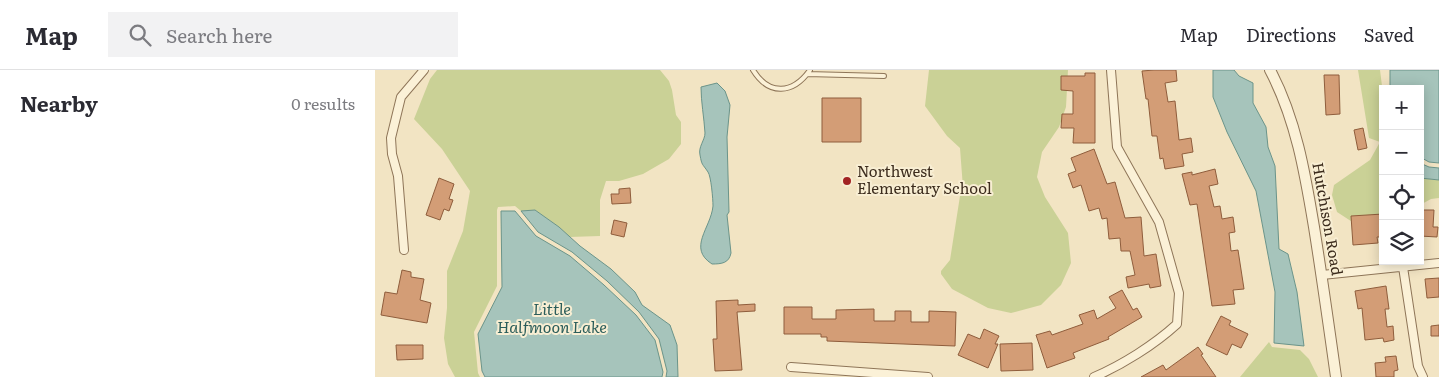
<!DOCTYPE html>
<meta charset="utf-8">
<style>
body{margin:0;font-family:Literata,serif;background:#f2f2f3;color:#2b2b33}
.controls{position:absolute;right:15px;top:15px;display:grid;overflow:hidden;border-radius:0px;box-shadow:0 2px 12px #0003}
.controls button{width:45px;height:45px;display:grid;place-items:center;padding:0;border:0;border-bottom:1px solid #e1e1e2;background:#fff;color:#2b2b33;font:25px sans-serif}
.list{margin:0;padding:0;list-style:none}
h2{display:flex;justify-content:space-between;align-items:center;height:65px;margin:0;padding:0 20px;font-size:21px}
h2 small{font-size:16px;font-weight:400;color:#7c7c81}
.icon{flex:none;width:28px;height:28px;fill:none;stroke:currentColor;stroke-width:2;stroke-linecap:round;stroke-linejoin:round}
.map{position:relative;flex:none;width:1064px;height:307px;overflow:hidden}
header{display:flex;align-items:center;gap:30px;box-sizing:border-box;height:70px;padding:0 25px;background:#fff;border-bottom:1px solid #e1e1e2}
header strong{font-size:24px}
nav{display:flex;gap:28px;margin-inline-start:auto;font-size:18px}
.search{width:350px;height:45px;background:#f2f2f3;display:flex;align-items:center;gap:12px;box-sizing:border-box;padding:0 18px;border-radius:0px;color:#7c7c81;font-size:19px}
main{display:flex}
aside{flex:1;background:#fff}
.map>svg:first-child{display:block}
.green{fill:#cad196}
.water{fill:#a6c4bb;stroke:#6b948a}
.building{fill:#d39d76;stroke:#8f5d3c}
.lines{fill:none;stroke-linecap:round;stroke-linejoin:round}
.service-casing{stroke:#8e7558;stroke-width:6}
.minor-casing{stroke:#8e7558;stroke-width:10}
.tertiary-casing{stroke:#8e7558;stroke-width:12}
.service{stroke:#fbf1d7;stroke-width:4}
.minor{stroke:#fbf1d7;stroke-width:8}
.tertiary{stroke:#fbf1d7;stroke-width:10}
.poi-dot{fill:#a22323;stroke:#f8eed3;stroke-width:2}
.labels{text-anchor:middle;stroke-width:4;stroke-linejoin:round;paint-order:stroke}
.poi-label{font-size:15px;fill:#3c2c1d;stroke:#f8eed3;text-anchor:start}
.street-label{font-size:15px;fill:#3c2c1d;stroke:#f8eed3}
.water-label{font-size:16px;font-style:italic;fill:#2b5d5a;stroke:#f8eed3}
</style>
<header>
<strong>Map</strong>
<div class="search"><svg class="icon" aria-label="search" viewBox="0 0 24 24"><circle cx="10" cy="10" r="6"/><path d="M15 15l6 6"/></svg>Search here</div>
<nav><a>Map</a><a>Directions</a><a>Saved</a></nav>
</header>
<main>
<aside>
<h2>Nearby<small>0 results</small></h2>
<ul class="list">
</ul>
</aside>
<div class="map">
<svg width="1064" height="307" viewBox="0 0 1064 307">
<rect width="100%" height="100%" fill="#f2e4c3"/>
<path class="green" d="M62 0H285L294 11 297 20 301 45 306 52V74L294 89 268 104 244 111H231L225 130V166L194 167 184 157 160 140 146 141 140 136 123 137 122 140V216L99 262 103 303 105 307H80L73 294 69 268 72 238V201L88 161 95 121 67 79 39 49 55 9Z
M554 0H693L691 37 684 57 667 82 662 107 670 127 693 163 696 193 686 215 666 235 636 243 613 238 577 219 566 204V201L575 190 585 126 588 118 585 78 572 66 550 36Z
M983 0H1005L1008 24V151L985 157 962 142 957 125 959 115 995 90 1005 72 994 68Z
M1045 108 1064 110V128L1056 129 1045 135Z
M894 272 897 277 925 280 934 289 943 307H865Z"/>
<path class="water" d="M838 0H859L864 6 878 13V33L891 57 893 77 900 96 904 179 913 184 922 222 929 276 899 273 900 222 881 121 852 62 838 27Z
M1015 0H1064V93L1054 92 1045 87V19H1015Z
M342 13 350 21 355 35 352 67 354 142 352 145 356 183C354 193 347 194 337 194 312 178 336 158 338 136 338 129 336 106 333 102 327 93 327 96 325 85 323 77 330 70 330 63 329 47 326 32 326 17Z
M1045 93 1054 97 1064 98V110L1045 108Z
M160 140 184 157 205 176 236 199 260 222 267 235 295 255 302 275 303 307H291L292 301 284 269 264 242 232 211 197 182 163 162 146 141Z
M126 141H140L161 166 195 186 229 215 261 245 280 270 288 302 287 307H110L107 301 103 264 127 217Z"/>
<path class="building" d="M779 0H801L802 11 790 13 793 32 800 31 804 70 816 68 818 82 807 84 809 96 790 99 788 88 785 89 782 66H777L773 29H771L767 1Z
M710 3H720V73H698L699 58H686L687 44H698V21L686 20V6H710Z
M949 5H964L965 44 951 45Z
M447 28H486V72H447Z
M988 58 992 78 983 80 979 60Z
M719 79 732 114 740 112 750 148 766 147 769 186 781 184 786 216 775 218 774 214 753 218 751 207 760 205 755 181H746L745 168 734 169 732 148 727 149 724 138 714 141 706 115 698 118 693 104 701 101 696 88Z
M840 99 843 114 834 116 839 137 845 136 847 149 858 147 860 162 854 163 856 181 863 180 869 219 858 220 860 234 837 236 822 134 815 135 807 104 817 102V105Z
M64 108 79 114 74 129 78 130 74 141 69 139 65 150 51 145Z
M255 118 256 133 237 134 236 124H244V119Z
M1045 140H1059L1058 157H1063L1062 167 1045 166Z
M1008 144V167H1002L1003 173 978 175 976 146Z
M239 150 252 153 249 167 236 164Z
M27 200 36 202V207L49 209 45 230 56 233 52 253 6 245 10 222 22 224Z
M1064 208V227L1052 228 1050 209Z
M1011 216 1014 239H1010L1012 257 1018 256 1019 270 1009 272 1008 268 990 270 987 238 983 239 980 221Z
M747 220 758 240 762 238 767 247 733 267 734 269 698 283 700 288 672 298 661 265 675 261 677 265 708 254 704 245 719 240 722 249 741 238 734 227Z
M363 230V235L380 234V241L362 242 367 300 340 301 338 269H342L341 231Z
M409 237H437V249H461V240L499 239V251H520V241H536V252H554V241L581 242 580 276 452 271V267H446V264H409Z
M846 246 856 251 854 255 873 264 866 278 857 274 852 285 831 275Z
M1064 255V266H1056V256Z
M609 259 624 266 620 274H623L613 298 583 285 593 264 605 269Z
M657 273 658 300 626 301 625 274Z
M21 275H48V289L22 290Z
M823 277 828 284 826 285 841 307H766L788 295 791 300Z
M1021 286 1023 300 1019 301V307H1001L1000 293 1011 292 1010 287Z"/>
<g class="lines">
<g class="service-casing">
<path id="service" d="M378 0C394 26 418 24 435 0
M432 4 509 6"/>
</g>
<g class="minor-casing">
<path id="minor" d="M29 180 23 106 17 84 16 68 26 27 49 0
M1028 197 1043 296 1048 307
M947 205 1064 193
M416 297 553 307
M719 307C747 295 779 275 802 254L804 223 784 152 742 77 736 0"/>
</g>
<g class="tertiary-casing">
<path id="tertiary" d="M895 0C921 49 930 103 939 157 947 207 954 257 961 307"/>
</g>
<use href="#service" class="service"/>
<use href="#minor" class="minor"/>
<use href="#tertiary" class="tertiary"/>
</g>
<circle class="poi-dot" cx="472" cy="111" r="5"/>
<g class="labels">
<g class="poi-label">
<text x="482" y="107">Northwest<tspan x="482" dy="17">Elementary School</tspan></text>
</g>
<g class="street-label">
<text transform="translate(952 149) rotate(80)" y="5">Hutchison Road</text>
</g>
<g class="water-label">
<text x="177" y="245">Little<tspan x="177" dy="18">Halfmoon Lake</tspan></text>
</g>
</g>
</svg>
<div class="controls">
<button>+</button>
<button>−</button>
<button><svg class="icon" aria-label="locate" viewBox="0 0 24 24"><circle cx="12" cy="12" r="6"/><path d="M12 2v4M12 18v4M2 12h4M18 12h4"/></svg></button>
<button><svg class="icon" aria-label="layers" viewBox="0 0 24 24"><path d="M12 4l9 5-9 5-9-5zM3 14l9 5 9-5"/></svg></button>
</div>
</div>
</main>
